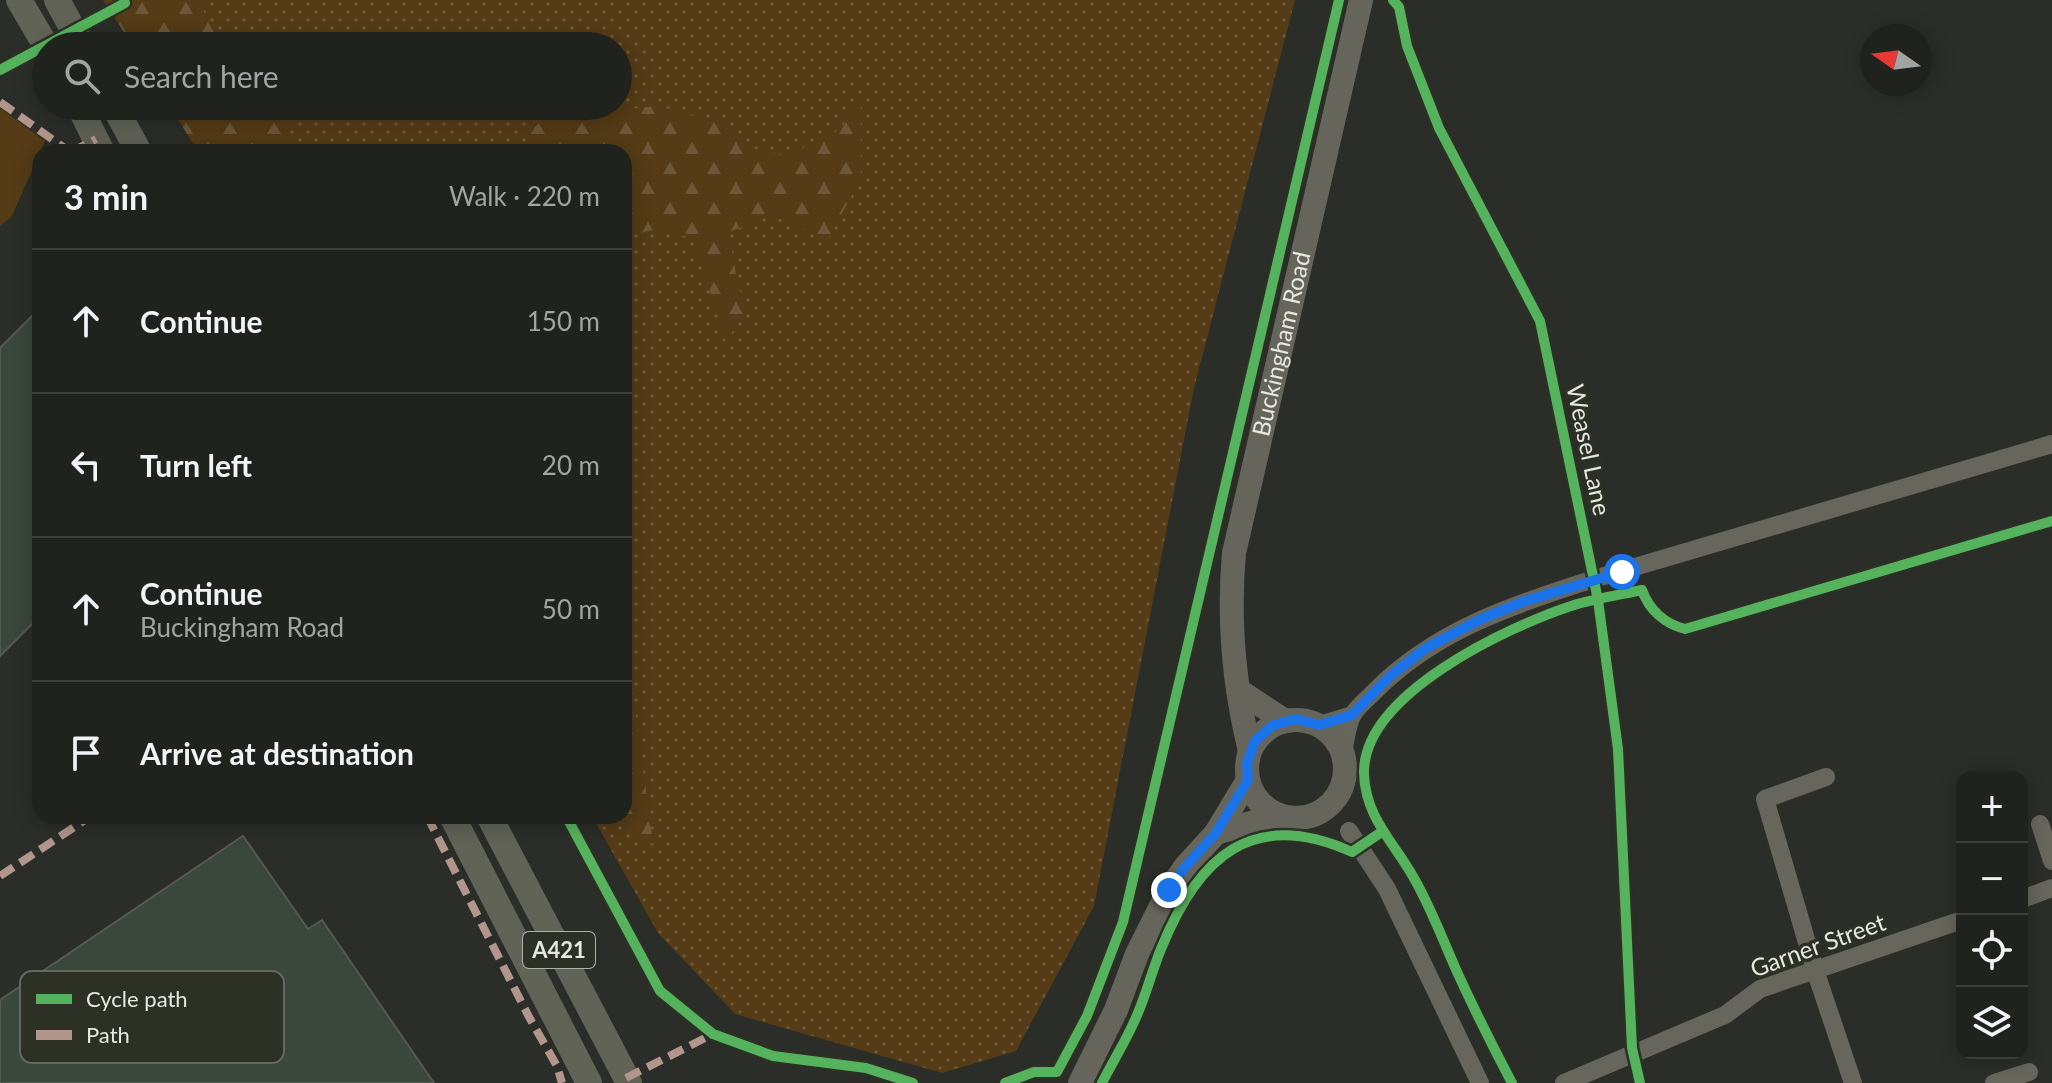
<!DOCTYPE html>
<meta charset="utf-8">
<style>
body{margin:0;font-family:Lato,sans-serif;background:#2d2f2b;color:#f1f3f6}
.controls{position:absolute;right:24px;bottom:24px;display:grid;overflow:hidden;border-radius:16px;box-shadow:0 4px 20px #0003}
.controls button{width:72px;height:72px;display:grid;place-items:center;padding:0;border:0;border-bottom:2px solid #3d3f3c;background:#20221e;color:#f1f3f6;font:40px sans-serif}
.compass{position:absolute;left:1860px;top:24px;width:72px;height:72px;border-radius:50%;background:#20221e;box-shadow:0 4px 20px #0003;rotate:284deg}
.stop{position:absolute;width:24px;height:24px;margin:-18px;border:6px solid #1a73e8;border-radius:50%;background:#fff}
.stop.end{background:#1a73e8;border-color:#fff;box-shadow:0 2px 8px #0008}
.list{margin:0;padding:0;list-style:none}
h2{display:flex;justify-content:space-between;align-items:center;height:104px;margin:0;padding:0 32px;font-size:34px}
h2 small{font-size:26px;font-weight:400;color:#a2a4a4}
.list li{display:grid;grid-template-columns:52px 1fr auto;gap:24px;align-items:center;box-sizing:border-box;height:144px;padding:0 32px;border-top:2px solid #3d3f3c}
.list b{display:block;font-size:30px;white-space:nowrap}
.list p{margin:0;font-size:26px;white-space:nowrap;color:#a2a4a4}
.list em{font-size:26px;font-style:normal;color:#a2a4a4}
.icon{flex:none;width:44px;height:44px;fill:none;stroke:currentColor;stroke-width:2;stroke-linecap:round;stroke-linejoin:round}
.map{position:relative;flex:none;width:2052px;height:1083px;overflow:hidden}
.search{position:absolute;background:#20221e;box-shadow:0 4px 20px #0003;left:32px;top:32px;width:600px;height:88px;display:flex;align-items:center;gap:20px;box-sizing:border-box;padding:0 28px;border-radius:44px;color:#a2a4a4;font-size:30px}
.panel{position:absolute;background:#20221e;box-shadow:0 4px 20px #0003;left:32px;top:144px;width:600px;height:680px;border-radius:24px}
.map>svg:first-child{display:block}
.grass{fill:url(#grass-dots)}
.forest{fill:url(#forest-firs)}
.park{fill:#553b16}
.building{fill:#3a473c;stroke:#555854;stroke-width:2}
.lines{fill:none;stroke-linecap:round;stroke-linejoin:round}
.minor{stroke:#67665c;stroke-width:18}
.major{stroke:#66655b;stroke-width:24}
.highway{stroke:#626357;stroke-width:26}
.quiet{stroke:#b2968c;stroke-width:8;stroke-dasharray:16 8;stroke-linecap:butt}
.cycleway-casing{stroke:#2c3025;stroke-width:15}
.cycleway{stroke:#56b35d;stroke-width:10}
.route{stroke:#1a73e8;stroke-width:10}
.labels{text-anchor:middle;stroke-width:7;stroke-linejoin:round;paint-order:stroke}
.shield{fill:#2c3025;stroke:#aeb2a9;stroke-width:2}
.shield-label{font-size:22px;font-weight:bold;fill:#e6e9e2}
.street-label{font-size:24px;fill:#e6e9e2;stroke:#2c3025}
.key{fill:#2c3025;stroke:#64685e;stroke-width:2}
.key-label{font-size:22px;fill:#e6e9e2}
</style>
<div class="map">
<svg width="2052" height="1083" viewBox="0 0 2052 1083">
<defs>
<pattern id="grass-dots" width="8" height="8" patternUnits="userSpaceOnUse" patternTransform="scale(2)"><rect width="8" height="8" fill="#553b16"/><path d="M2 2h.1M6 6h.1" fill="none" stroke="#6d5738" stroke-width="1.8" stroke-linecap="round"/></pattern>
<pattern id="forest-firs" width="22" height="20" patternUnits="userSpaceOnUse" patternTransform="scale(2)"><rect width="22" height="20" fill="#553b16"/><path d="M5 1l3.5 6h-7zM16 11l3.5 6h-7z" fill="#6d5738"/></pattern>
</defs>
<rect width="100%" height="100%" fill="#2b2d28"/>
<path class="grass" d="M128 0H1295L1194 388 1094 906 1016 1051 942 1073 735 1014 658 933 592 816H624V152H215L188 106H618V46H154Z"/>
<path class="forest" d="M103 0H198L221 46H133Z
M861 97V179L827 240 772 215 729 232 738 287 748 306 726 342 693 238 657 229 624 237V152H541L530 132 556 106H618V104L628 109 657 106 729 125 739 146 786 156 841 129Z
M170 106H300L290 123 289 152H198Z
M624 589 628 602 630 673 653 844 641 837 619 816H624Z"/>
<path class="park" d="M0 108 45 141 12 216 0 226Z"/>
<path class="building" d="M40 308V616L0 656V348Z
M243 836 308 929 322 920 434 1083H0V1000Z"/>
<g class="lines">
<path class="minor" d="M1319 725 1352 715
M1343 751C1346 741 1347 725 1352 716 1356 708 1366 700 1373 693 1433 631 1514 604 1594 579L2052 444
M1826 777 1765 799 1815 970 1853 1083
M2040 824 2052 861
M1349 831 1387 889 1480 1083
M2022 899 2052 888
M1564 1083 1725 1015 1760 989 1962 920
M1994 1083 2029 1072"/>
<g class="major">
<path d="M1238 690 1285 721"/>
<circle cx="1296" cy="769" r="49"/>
<path id="s1" d="M1250 751C1234 686 1228 620 1234 553L1361 0"/>
<path d="M1216 833 1279 815"/>
<path d="M1080 1083 1116 1010 1137 954 1169 890 1185 867 1216 833 1248 780"/>
</g>
<path class="highway" d="M19 0 46 46
M57 0 82 46
M79 106 102 152
M114 106 139 152
M452 816 589 1083
M489 816 629 1083"/>
<path class="quiet" d="M0 102 70 152
M71 152 96 139
M427 816 529 1017 557 1066 562 1083
M0 876 91 816
M626 1078 713 1034"/>
<g class="cycleway-casing">
<path id="cycleway" d="M1393 0 1399 7 1407 46 1439 128 1540 321 1598 600 1618 749 1632 1048 1640 1083
M0 70 125 3
M566 816 660 991 713 1034 773 1056 866 1068 913 1083
M1005 1083 1034 1072H1057L1087 1016 1123 922 1339 0
M1102 1083C1112 1063 1124 1044 1133 1024 1145 1000 1151 973 1161 949 1198 857 1252 807 1352 852L1383 831
M1512 1083C1493 1047 1475 1011 1458 974 1444 943 1432 910 1415 880 1395 843 1365 818 1364 773 1363 694 1508 627 1571 606 1594 599 1619 595 1642 590 1649 610 1665 624 1685 629L2052 521"/>
</g>
<use href="#cycleway" class="cycleway"/>
</g>
<g class="lines">
<path class="route" d="M1169 890 1185 867 1216 833 1248 780 1247 763 1255 741 1273 725 1296 719 1319 725 1352 715 1390 676 1426 648 1481 619 1525 601 1622 572"/>
</g>
<g class="labels">
<rect class="shield" x="523" y="932" width="72" height="36" rx="6"/>
<g class="shield-label">
<text x="559" y="958">A421</text>
</g>
<g class="street-label">
<text dy="8" stroke="none"><textPath href="#s1" startOffset="414">Buckingham Road</textPath></text>
<text transform="translate(1588 450) rotate(78)" y="8">Weasel Lane</text>
<text transform="translate(1818 946) rotate(-20)" y="8">Garner Street</text>
</g>
</g>
<rect x="20" y="971" width="264" height="92" rx="12" class="key"/>
<rect x="36" y="994" width="36" height="10" fill="#56b35d"/>
<rect x="36" y="1030" width="36" height="10" fill="#b2968c"/>
<g class="key-label">
<text x="86" y="1007">Cycle path</text>
<text x="86" y="1043">Path</text>
</g>
</svg>
<div class="controls">
<button>+</button>
<button>−</button>
<button><svg class="icon" aria-label="locate" viewBox="0 0 24 24"><circle cx="12" cy="12" r="6"/><path d="M12 2v4M12 18v4M2 12h4M18 12h4"/></svg></button>
<button><svg class="icon" aria-label="layers" viewBox="0 0 24 24"><path d="M12 4l9 5-9 5-9-5zM3 14l9 5 9-5"/></svg></button>
</div>
<svg class="compass" viewBox="-18 -18 36 36"><path d="M0-13l5 13h-10z" fill="#e53935"/><path d="M0 13l5-13h-10z" fill="#a2a4a4"/></svg>
<div class="stop" style="left:1622px;top:572px"></div>
<div class="stop end" style="left:1169px;top:890px"></div>
<div class="search"><svg class="icon" aria-label="search" viewBox="0 0 24 24"><circle cx="10" cy="10" r="6"/><path d="M15 15l6 6"/></svg>Search here</div>
<section class="panel">
<h2>3 min<small>Walk · 220 m</small></h2>
<ul class="list">
<li><svg class="icon" aria-label="ahead" viewBox="0 0 24 24"><path d="M12 20V5M6 11l6-6 6 6"/></svg><div><b>Continue</b></div><em>150 m</em></li>
<li><svg class="icon" aria-label="left" viewBox="0 0 24 24"><path d="M17 20v-9H6M10 6l-5 5 5 5"/></svg><div><b>Turn left</b></div><em>20 m</em></li>
<li><svg class="icon" aria-label="ahead" viewBox="0 0 24 24"><path d="M12 20V5M6 11l6-6 6 6"/></svg><div><b>Continue</b><p>Buckingham Road</p></div><em>50 m</em></li>
<li><svg class="icon" aria-label="arrive" viewBox="0 0 24 24"><path d="M6 21V4h12l-3 4 3 4H6"/></svg><div><b>Arrive at destination</b></div></li>
</ul>
</section>
</div>
